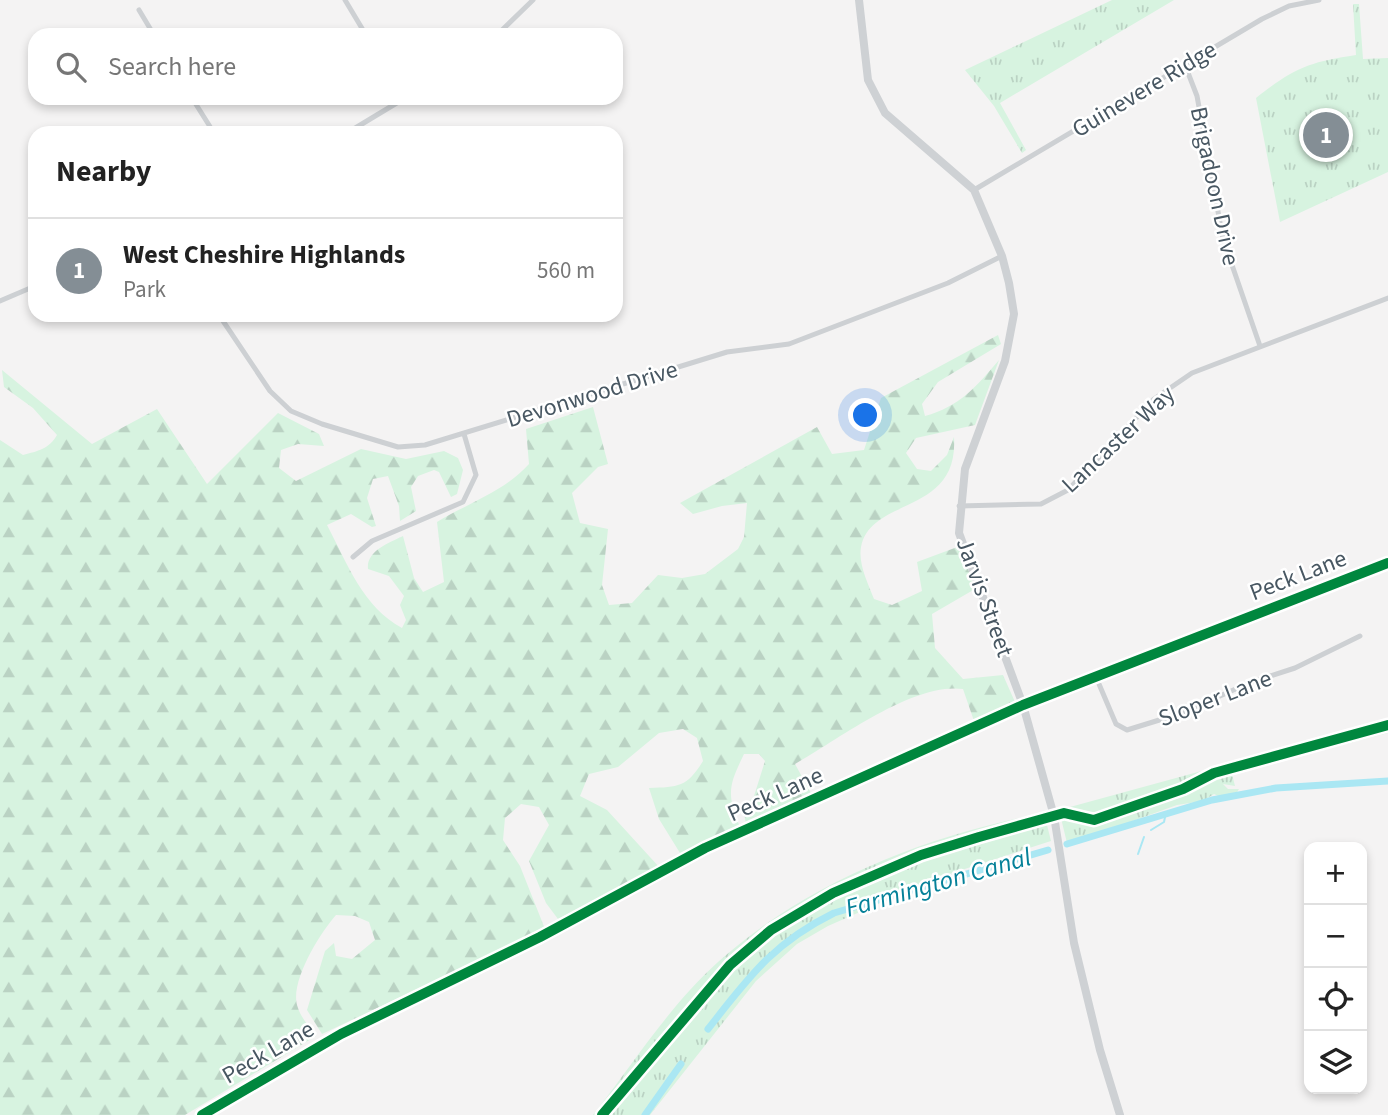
<!DOCTYPE html>
<meta charset="utf-8">
<style>
body{margin:0;font-family:"Source Sans 3",sans-serif;background:#f6f6f6;color:#222}
.controls{position:absolute;right:21px;bottom:21px;display:grid;overflow:hidden;border-radius:14px;box-shadow:0 4px 10px #0003}
.controls button{width:63px;height:63px;display:grid;place-items:center;padding:0;border:0;border-bottom:2px solid #e0e0e0;background:#fff;color:#222;font:35px sans-serif}
.you{position:absolute;left:866px;top:416px;width:24px;height:24px;margin:-18px;border:5px solid #fff;border-radius:50%;background:#1a73e8;box-shadow:0 0 0 10px #1a73e833}
.badge{display:grid;place-items:center;width:46px;height:46px;border-radius:50%;background:#848e95;color:#fff;font-size:23px;font-weight:700}
.pin{position:absolute;translate:-50% -50%;border:4px solid #fff;box-shadow:0 2px 7px #0006}
.list{margin:0;padding:0;list-style:none}
h2{display:flex;justify-content:space-between;align-items:center;height:91px;margin:0;padding:0 28px;font-size:30px}
h2 small{font-size:23px;font-weight:400;color:#767676}
.list li{display:grid;grid-template-columns:46px 1fr auto;gap:21px;align-items:center;box-sizing:border-box;height:105px;padding:0 28px;border-top:2px solid #e0e0e0}
.list b{display:block;font-size:26px;white-space:nowrap}
.list p{margin:0;font-size:23px;white-space:nowrap;color:#767676}
.list em{font-size:23px;font-style:normal;color:#767676}
.icon{flex:none;width:38px;height:38px;fill:none;stroke:currentColor;stroke-width:2;stroke-linecap:round;stroke-linejoin:round}
.map{position:relative;flex:none;width:1388px;height:1115px;overflow:hidden}
.search{position:absolute;background:#fff;box-shadow:0 4px 10px #0003;left:28px;top:28px;width:595px;height:77px;display:flex;align-items:center;gap:18px;box-sizing:border-box;padding:0 24px;border-radius:21px;color:#767676;font-size:26px}
.panel{position:absolute;background:#fff;box-shadow:0 4px 10px #0003;left:28px;top:126px;width:595px;height:196px;border-radius:21px}
.map>svg:first-child{display:block}
.grass{fill:url(#grass-tufts)}
.forest{fill:url(#forest-firs)}
.lines{fill:none;stroke-linecap:round;stroke-linejoin:round}
.stream{stroke:#aae7f3;stroke-width:2}
.canal{stroke:#aae7f3;stroke-width:7}
.street{stroke:#cdd0d3;stroke-width:5}
.secondary{stroke:#ced1d4;stroke-width:8}
.cycleway-casing{stroke:#fff;stroke-width:15}
.cycleway{stroke:#00873e;stroke-width:10}
.labels{text-anchor:middle;stroke-width:5;stroke-linejoin:round;paint-order:stroke}
.street-label{font-size:24px;fill:#485762;stroke:#fff}
.water-label{font-size:26px;font-style:italic;fill:#058199;stroke:#fff}
</style>
<div class="map">
<svg width="1388" height="1115" viewBox="0 0 1388 1115">
<defs>
<pattern id="grass-tufts" width="24" height="20" patternUnits="userSpaceOnUse" patternTransform="scale(1.75)"><rect width="24" height="20" fill="#d7f3e0"/><path d="M3 7l-1-3M5 7V3M7 7l1-3M15 17l-1-3M17 17v-4M19 17l1-3" fill="none" stroke="#bad2c3"/></pattern>
<pattern id="forest-firs" width="22" height="20" patternUnits="userSpaceOnUse" patternTransform="scale(1.75)"><rect width="22" height="20" fill="#d7f3e0"/><path d="M5 1l3.5 6h-7zM16 11l3.5 6h-7z" fill="#bad2c3"/></pattern>
</defs>
<rect width="100%" height="100%" fill="#f4f3f3"/>
<path class="grass" d="M1112 0H1174L1000 103 1026 150 1022 153 994 106 965 70Z
M1353 4H1359L1363 59 1388 58V172L1280 222 1256 98C1294 68 1309 62 1356 55Z
M1388 720V733L1232 774 1235 786 1223 784 1228 789H1239L1236 794H1227L1223 798 1214 794 1203 801 1177 805 1105 831 1100 836 1067 843 1059 810Z
M1044 813 1051 841 937 878 828 926 797 944 756 981 650 1115H593C633 1064 670 1005 718 962 807 882 928 835 1044 813Z"/>
<path class="forest" d="M998 335 1001 344 938 382 922 404 925 416C959 407 977 386 999 360L975 425 916 438 906 453 917 469 931 471 947 455 954 437C959 516 871 496 861 547 858 564 868 583 874 599L892 605 922 591 917 562 960 546 975 589 932 614 935 648 963 679 1003 675 1015 702 974 721 963 689C913 682 839 739 795 764L811 793 746 824 743 808 754 796 765 761 759 754H744C729 785 726 794 740 827L680 853 659 819 649 788C679 787 687 787 703 761L697 738 683 729 659 733 618 767 589 774 580 796 607 810 660 868 558 919 546 903 529 861 549 825 539 807 521 804 505 818 503 840 520 866 545 929 322 1034 307 1010 325 951 334 943 336 956 352 959 375 940 369 922 355 916 336 915C320 933 288 984 298 1008 301 1018 310 1027 316 1036L185 1115H0V440L23 455C38 451 49 449 57 435L33 408 4 387 2 370 92 444 157 409 207 484 278 413 319 434 324 446 298 444 281 450 279 468 296 481 361 449 406 459 444 451 458 458 463 470 457 494 451 497 439 472 434 470 418 476 411 487 416 511 400 521 399 506 388 476 373 479 367 498 376 526 372 527 351 514 327 525C347 563 363 607 402 628L406 620 400 605 404 596 389 576 368 569C366 551 389 543 403 536L414 578 423 592 444 582 437 522C468 503 505 491 529 464L526 429 593 407 608 464 598 467 572 493 580 523 608 529 602 585 609 605 632 603 658 575 682 578 705 574 738 549 744 537 747 503 722 506 693 514 680 503 817 427 832 454 864 450 881 398Z"/>
<g class="lines">
<path class="stream" d="M1151 830 1164 822 1166 812
M1138 854 1144 837"/>
<path class="canal" d="M1067 844 1212 800 1276 788 1388 781
M708 1029C749 977 773 943 834 913L1048 850
M645 1115 681 1064"/>
<path class="street" d="M345 0 366 35
M139 10 154 35
M497 35 533 0
M1185 65 1197 96 1223 239 1260 346
M192 98 214 133
M347 133 405 98
M974 190 1262 19 1289 6 1319 0
M0 301 35 286
M219 315 270 391 291 411 322 424 398 447 425 445 727 352 789 344 948 283 1002 256
M959 506 1041 504 1068 490 1154 399 1192 373 1388 298
M353 557 372 541 463 502 476 475 464 434
M1096 677 1116 724 1127 730 1182 713 1249 683 1295 668 1360 636"/>
<path class="secondary" d="M859 0 868 80 885 113 974 190 1002 256 1009 283 1014 314 1005 361 965 469 959 533 1023 705 1054 816 1074 943 1100 1050 1120 1115
M202 1115 341 1034 540 937 705 848 1023 705 1388 563"/>
<g class="cycleway-casing">
<path id="cycleway" d="M202 1115 341 1034 540 937 705 848 1023 705 1388 563
M602 1115 730 965 771 930 833 893 921 855 979 837 1064 813 1094 820 1183 789 1214 773 1388 725"/>
</g>
<use href="#cycleway" class="cycleway"/>
</g>
<g class="labels">
<g class="street-label">
<text transform="translate(1144 89) rotate(-31)" y="8">Guinevere Ridge</text>
<text transform="translate(1215 186) rotate(78)" y="8">Brigadoon Drive</text>
<text transform="translate(592 394) rotate(-17)" y="8">Devonwood Drive</text>
<text transform="translate(1118 439) rotate(-43)" y="8">Lancaster Way</text>
<text transform="translate(1298 575) rotate(-21)" y="8">Peck Lane</text>
<text transform="translate(985 597) rotate(70)" y="8">Jarvis Street</text>
<text transform="translate(1215 698) rotate(-21)" y="8">Sloper Lane</text>
<text transform="translate(775 794) rotate(-24)" y="8">Peck Lane</text>
<text transform="translate(268 1052) rotate(-30)" y="8">Peck Lane</text>
</g>
<g class="water-label">
<text transform="translate(938 882) rotate(-16)" y="9">Farmington Canal</text>
</g>
</g>
</svg>
<div class="controls">
<button>+</button>
<button>−</button>
<button><svg class="icon" aria-label="locate" viewBox="0 0 24 24"><circle cx="12" cy="12" r="6"/><path d="M12 2v4M12 18v4M2 12h4M18 12h4"/></svg></button>
<button><svg class="icon" aria-label="layers" viewBox="0 0 24 24"><path d="M12 4l9 5-9 5-9-5zM3 14l9 5 9-5"/></svg></button>
</div>
<div class="you"></div>
<div class="pin badge" style="left:1326px;top:135px">1</div>
<div class="search"><svg class="icon" aria-label="search" viewBox="0 0 24 24"><circle cx="10" cy="10" r="6"/><path d="M15 15l6 6"/></svg>Search here</div>
<section class="panel">
<h2>Nearby<small></small></h2>
<ul class="list">
<li><span class="badge">1</span><div><b>West Cheshire Highlands</b><p>Park</p></div><em>560 m</em></li>
</ul>
</section>
</div>
